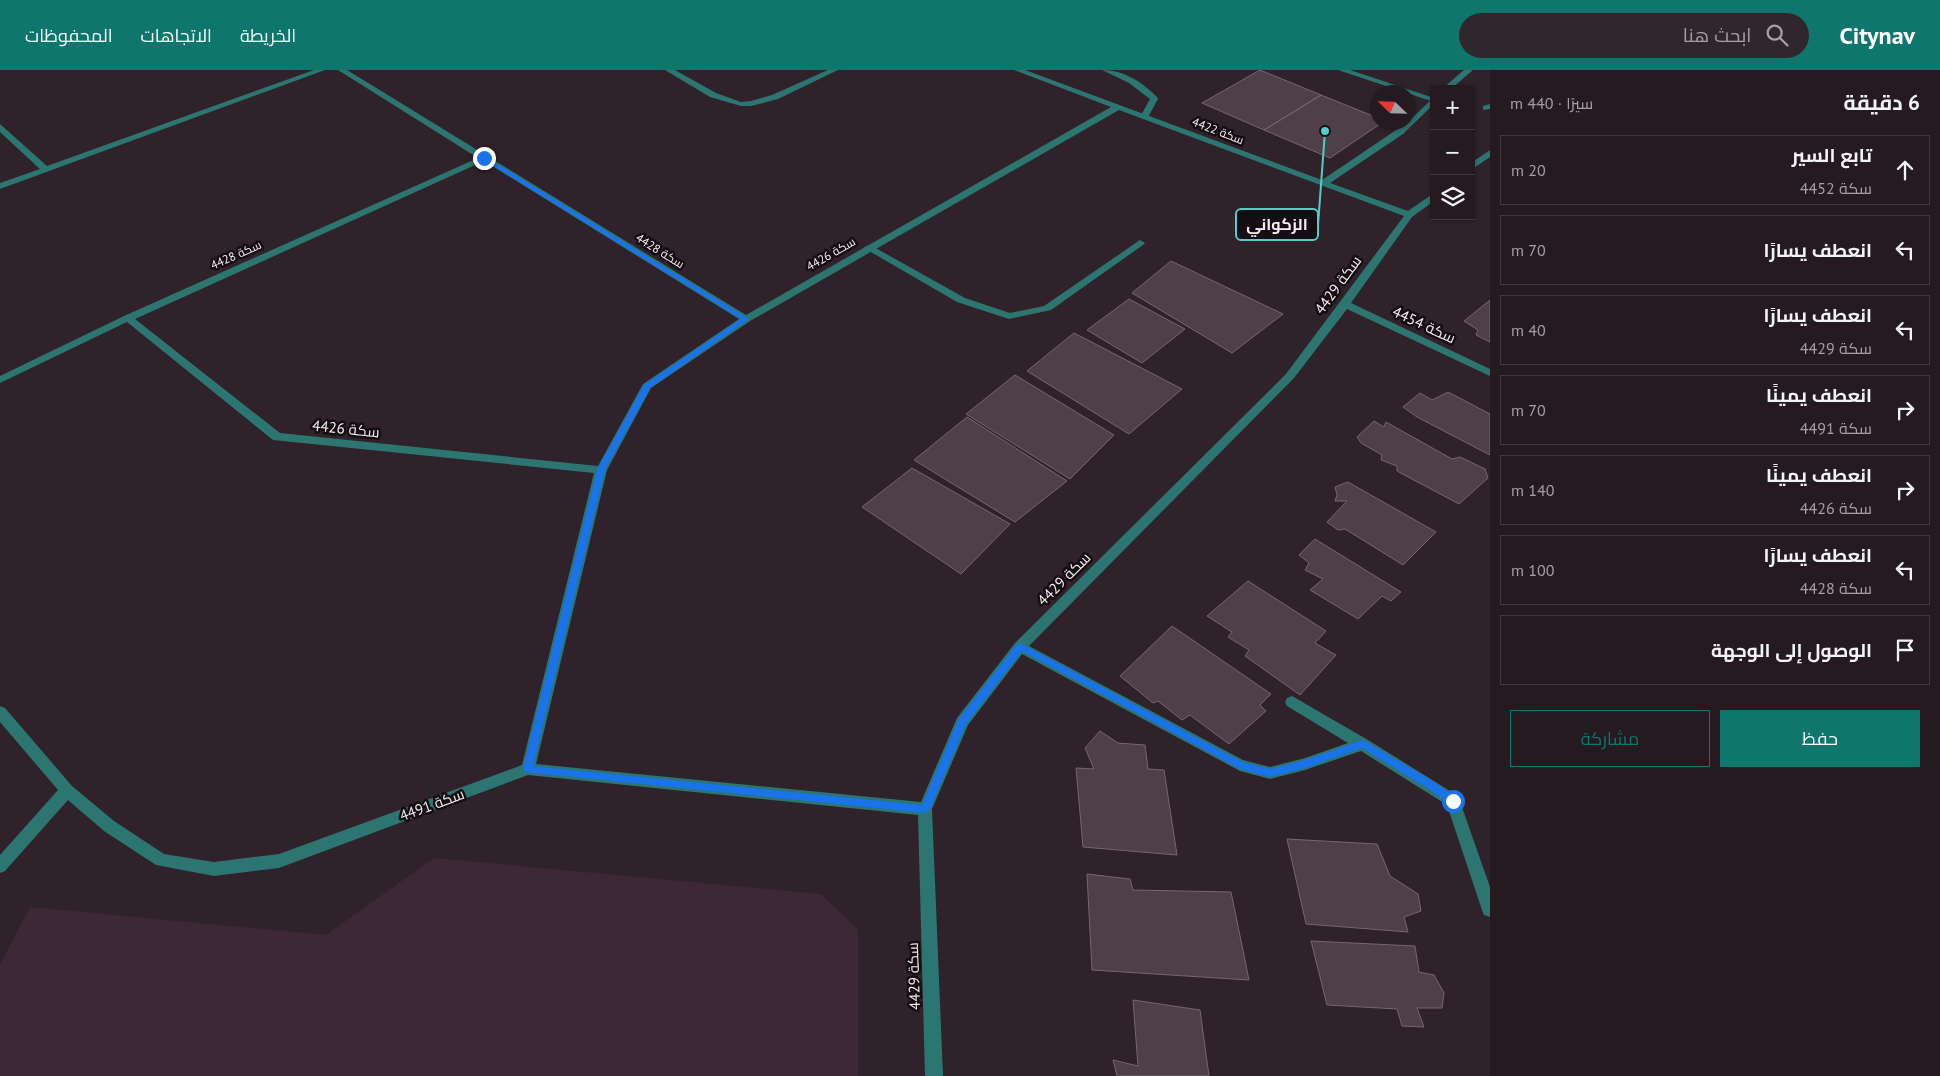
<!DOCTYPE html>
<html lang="ar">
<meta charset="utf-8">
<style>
body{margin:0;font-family:"PT Sans",Cairo,sans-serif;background:#30272d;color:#f1f3f6;direction:rtl}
.controls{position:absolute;right:15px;top:15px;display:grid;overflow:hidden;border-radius:0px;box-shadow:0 1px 4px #0004}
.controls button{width:45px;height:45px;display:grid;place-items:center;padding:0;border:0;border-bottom:1px solid #41383e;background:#241a20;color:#f1f3f6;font:25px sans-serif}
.compass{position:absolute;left:1370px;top:15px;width:45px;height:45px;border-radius:50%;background:#241a20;box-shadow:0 1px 4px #0004;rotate:293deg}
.stop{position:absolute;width:15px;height:15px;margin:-11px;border:4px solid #1a73e8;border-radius:50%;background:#fff}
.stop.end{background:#1a73e8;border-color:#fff;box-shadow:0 1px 5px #0008}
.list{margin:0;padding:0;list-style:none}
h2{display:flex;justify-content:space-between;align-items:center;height:65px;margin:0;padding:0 20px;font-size:21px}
h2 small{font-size:16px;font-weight:400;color:#a3a1a5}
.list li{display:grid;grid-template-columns:32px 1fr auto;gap:15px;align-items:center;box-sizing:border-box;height:70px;margin:0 10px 10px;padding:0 10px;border:1px solid #41383e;border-radius:0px}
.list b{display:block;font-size:19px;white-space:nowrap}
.list p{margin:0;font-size:16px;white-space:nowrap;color:#a3a1a5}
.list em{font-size:16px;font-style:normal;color:#a3a1a5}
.actions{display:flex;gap:10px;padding:15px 20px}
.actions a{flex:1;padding:11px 0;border:1px solid #0f766e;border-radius:0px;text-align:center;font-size:18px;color:#0f766e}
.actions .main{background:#0f766e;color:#fff}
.icon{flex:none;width:28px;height:28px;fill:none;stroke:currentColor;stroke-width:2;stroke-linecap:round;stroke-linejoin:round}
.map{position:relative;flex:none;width:1490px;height:1006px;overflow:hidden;direction:ltr}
header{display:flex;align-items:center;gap:30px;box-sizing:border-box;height:70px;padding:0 25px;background:#0f766e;color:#fff}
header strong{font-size:24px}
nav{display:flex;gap:28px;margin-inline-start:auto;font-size:18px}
.search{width:350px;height:45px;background:#30272d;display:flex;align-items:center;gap:12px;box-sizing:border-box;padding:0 18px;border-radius:28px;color:#a3a1a5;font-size:19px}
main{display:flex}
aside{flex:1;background:#241a20}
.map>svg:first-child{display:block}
.built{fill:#3d2935}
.building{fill:#4f3f48;stroke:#76666f}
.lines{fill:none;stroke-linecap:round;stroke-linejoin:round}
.service{fill:#2c7571;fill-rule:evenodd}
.minor{fill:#2c7571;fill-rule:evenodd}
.tertiary{fill:#2c7571;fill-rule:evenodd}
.route{fill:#1a73e8}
.labels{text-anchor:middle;stroke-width:5;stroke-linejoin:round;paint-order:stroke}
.far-street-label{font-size:12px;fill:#f7edf2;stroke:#140d11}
.street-label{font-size:15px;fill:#f7edf2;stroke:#140d11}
.leader{fill:none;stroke:#54cdc7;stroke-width:2}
.callout-dot{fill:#54cdc7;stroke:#140d11;stroke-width:2}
.callout{fill:#140d11;stroke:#54cdc7;stroke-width:2}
.callout-label{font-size:16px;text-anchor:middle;font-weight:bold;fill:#f7edf2}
</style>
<header>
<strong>Citynav</strong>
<div class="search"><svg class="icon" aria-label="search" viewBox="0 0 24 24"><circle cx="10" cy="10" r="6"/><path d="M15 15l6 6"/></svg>ابحث هنا</div>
<nav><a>الخريطة</a><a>الاتجاهات</a><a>المحفوظات</a></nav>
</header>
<main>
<aside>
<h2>6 دقيقة<small>سيرًا · 440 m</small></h2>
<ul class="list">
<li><svg class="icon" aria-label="ahead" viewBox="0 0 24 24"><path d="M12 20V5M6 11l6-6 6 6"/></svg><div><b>تابع السير</b><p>سكة 4452</p></div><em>20 m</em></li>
<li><svg class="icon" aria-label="left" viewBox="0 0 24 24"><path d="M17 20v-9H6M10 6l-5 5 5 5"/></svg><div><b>انعطف يسارًا</b></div><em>70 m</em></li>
<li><svg class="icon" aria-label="left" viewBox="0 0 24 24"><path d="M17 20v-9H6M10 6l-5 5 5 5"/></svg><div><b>انعطف يسارًا</b><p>سكة 4429</p></div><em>40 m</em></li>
<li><svg class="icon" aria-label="right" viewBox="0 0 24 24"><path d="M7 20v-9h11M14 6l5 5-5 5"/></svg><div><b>انعطف يمينًا</b><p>سكة 4491</p></div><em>70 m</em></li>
<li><svg class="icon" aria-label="right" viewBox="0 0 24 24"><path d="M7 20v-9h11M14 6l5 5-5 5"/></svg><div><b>انعطف يمينًا</b><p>سكة 4426</p></div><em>140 m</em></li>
<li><svg class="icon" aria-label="left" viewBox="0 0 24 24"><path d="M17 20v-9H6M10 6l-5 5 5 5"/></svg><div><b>انعطف يسارًا</b><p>سكة 4428</p></div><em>100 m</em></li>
<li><svg class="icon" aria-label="arrive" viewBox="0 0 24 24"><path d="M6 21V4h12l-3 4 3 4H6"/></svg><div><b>الوصول إلى الوجهة</b></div></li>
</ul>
<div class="actions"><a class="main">حفظ</a><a>مشاركة</a></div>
</aside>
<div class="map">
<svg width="1490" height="1006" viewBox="0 0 1490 1006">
<rect width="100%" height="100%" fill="#30222a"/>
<path class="built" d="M434 788 821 824 858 860V1006H0V895L30 837 326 865Z"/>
<path class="building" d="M1260 0 1321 25 1264 60 1202 33Z
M1321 25 1378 48V52H1383L1330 88 1264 60Z
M1171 191 1283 244 1232 283 1132 223Z
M1129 229 1185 259 1142 293 1087 260Z
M1490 230V272L1476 265 1478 260 1464 251Z
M1074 263 1182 319 1129 364 1027 301Z
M1015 305 1114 365 1070 409 966 344Z
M1448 322 1490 344V385L1417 347 1403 337 1420 323 1432 330Z
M967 347 1067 411 1015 452 914 390Z
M1374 351 1384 357 1386 352 1452 389 1460 387 1485 399 1488 408 1459 434 1397 401V396L1381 390 1382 385 1361 373 1357 367Z
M912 398 1010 454 961 504 862 437Z
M1348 412 1436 462 1403 495 1345 459 1338 460 1327 452 1347 431H1335L1337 425 1335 417Z
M1315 469 1401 522 1391 531 1382 526 1358 549 1310 520 1323 509 1305 500 1309 493 1299 485Z
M1248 511 1326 561 1315 573 1336 585 1300 625 1245 586 1249 580 1228 567 1232 562 1207 546Z
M1172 556 1271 624 1260 635 1266 641 1229 674 1190 645 1182 650 1158 631 1153 633 1120 606Z
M1100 661 1118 673 1145 675 1148 699 1164 700 1177 785 1083 777 1076 698 1094 699 1085 678Z
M1287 769 1377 774 1390 806 1418 824 1421 841 1404 847 1408 862 1306 854Z
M1087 804 1130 809 1133 820 1231 822 1249 910 1092 900Z
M1311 871 1415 876 1419 902 1434 905 1444 923 1442 938H1417L1424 957 1402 956 1397 939 1327 935Z
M1133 930 1200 940 1209 1006H1117L1113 990 1138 996Z"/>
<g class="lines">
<path class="service" d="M1102 0C1124 0 1142 12 1157 27L1158 29 1147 49 1140 47 1150 29 1129 13Z
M1490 34V39L1483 40V36Z
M1140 170 1145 173 1143 175 1051 240 1009 249 957 232 864 178 866 176H872L965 228 1010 243 1044 236Z"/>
<path class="minor" d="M314 0H325L0 119V113L40 99 0 62V54L47 96Z
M338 0H347L746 245 1111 37 1014 0H1025L1322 110 1408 52 1434 27V34L1403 64 1330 113 1408 141 1434 123V131L1412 147 1351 233 1490 299V306L1347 239 1294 308 1029 576 1243 690 1270 697 1305 688 1348 673 1287 636 1285 632 1287 628 1292 626 1368 670 1458 726 1490 817V847L1484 845 1482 840 1447 735 1361 681 1305 700 1270 709 1240 701 1022 584 968 655 932 739 943 1006H925L918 745 528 705 279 798 214 806 156 795 104 761 68 730 5 801 0 803V785L58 720 0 652V636L5 638 72 716 114 751 164 784 214 792 279 784 522 695 594 403 273 370 127 252 0 313V306L124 246 478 88ZM1119 40 1404 146 1286 304 1015 573 957 648 921 732 536 694 607 400 651 318 750 251ZM484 91 739 249 643 314 598 396 280 363 135 249Z
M665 0H675L716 23 741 32 751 31 772 25 828 0H838L778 29 751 36H741L710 27Z
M1464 0H1473L1451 19H1442Z
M1490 80V87L1471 100V93Z"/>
<path class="tertiary" d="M1338 0H1350L1434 28V32Z"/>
</g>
<path class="route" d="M482 87H486L749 249 650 318 605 400 533 696 922 735 959 649 1017 574 1020 573 1242 692 1270 699 1305 690 1363 670 1434 712 1457 728V734H1450L1427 718 1362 678 1305 698 1270 707 1240 699 1022 581 966 654 930 739 925 743 525 702 523 699 597 400 644 315 741 249 482 89Z"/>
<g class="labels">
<g class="far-street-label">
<text transform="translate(1218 61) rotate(21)" y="4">سكة 4422</text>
<text transform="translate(660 181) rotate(32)" y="4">سكة 4428</text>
<text transform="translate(831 184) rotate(-30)" y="4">سكة 4426</text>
<text transform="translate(236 185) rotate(-24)" y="4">سكة 4428</text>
</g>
<g class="street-label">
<text transform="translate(1338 215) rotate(-54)" y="5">سكة 4429</text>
<text transform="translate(1424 255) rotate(25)" y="5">سكة 4454</text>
<text transform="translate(346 359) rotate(6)" y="5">سكة 4426</text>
<text transform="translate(1064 509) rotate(-45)" y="5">سكة 4429</text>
<text transform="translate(432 735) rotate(-20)" y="5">سكة 4491</text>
<text transform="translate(914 906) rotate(-92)" y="5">سكة 4429</text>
</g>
</g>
<path class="leader" d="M1325 61L1318 155"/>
<circle class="callout-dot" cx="1325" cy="61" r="5"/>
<rect class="callout" x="1236" y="139" width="82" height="31" rx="5"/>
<g class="callout-label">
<text x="1277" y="160">الزكواني</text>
</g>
</svg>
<div class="controls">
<button>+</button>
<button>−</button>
<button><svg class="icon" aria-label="layers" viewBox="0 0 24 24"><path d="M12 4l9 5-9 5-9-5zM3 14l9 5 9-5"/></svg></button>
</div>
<svg class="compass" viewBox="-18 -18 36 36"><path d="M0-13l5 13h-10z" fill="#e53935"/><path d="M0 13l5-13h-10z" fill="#a3a1a5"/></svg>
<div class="stop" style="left:1453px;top:731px"></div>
<div class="stop end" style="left:484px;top:88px"></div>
</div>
</main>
